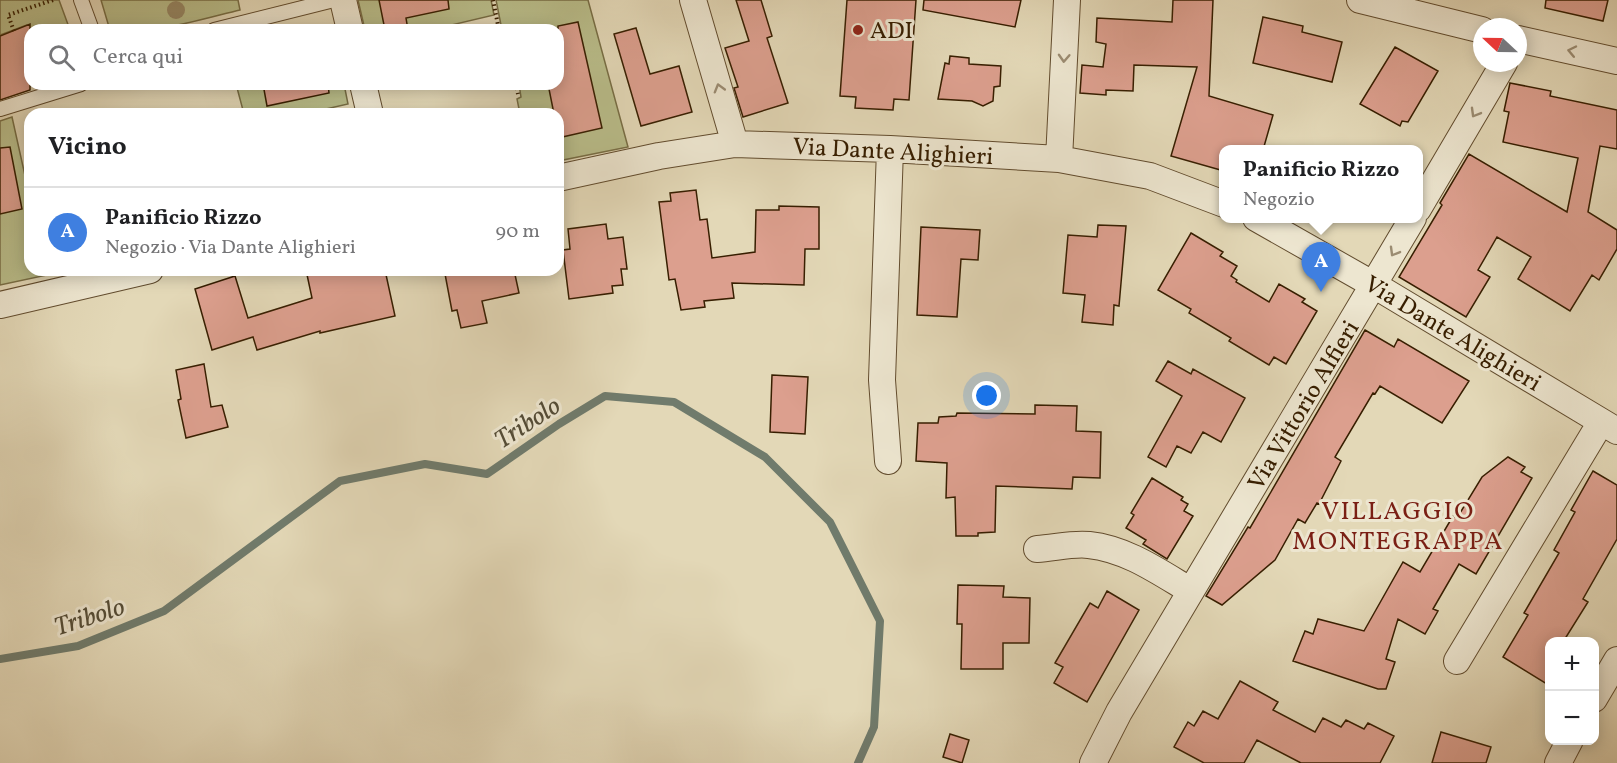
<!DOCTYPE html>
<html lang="it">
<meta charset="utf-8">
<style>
body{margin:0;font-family:Vollkorn,serif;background:#f6f6f6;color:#202124}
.controls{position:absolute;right:18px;bottom:18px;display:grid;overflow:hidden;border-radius:12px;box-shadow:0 3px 15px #0003}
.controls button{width:54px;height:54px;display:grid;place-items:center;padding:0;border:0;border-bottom:2px solid #e0e0e0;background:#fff;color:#202124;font:30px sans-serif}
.compass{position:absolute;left:1473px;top:18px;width:54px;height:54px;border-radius:50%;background:#fff;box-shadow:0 3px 15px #0003;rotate:292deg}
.you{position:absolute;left:987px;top:396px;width:21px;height:21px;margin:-15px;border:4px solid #fff;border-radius:50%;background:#1a73e8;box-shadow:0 0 0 9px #1a73e833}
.badge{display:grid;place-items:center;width:39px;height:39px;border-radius:50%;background:#ea580c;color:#fff;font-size:20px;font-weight:700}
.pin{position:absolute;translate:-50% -50px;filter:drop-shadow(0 2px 3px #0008)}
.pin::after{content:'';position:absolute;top:32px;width:21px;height:18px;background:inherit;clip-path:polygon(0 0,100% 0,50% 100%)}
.popup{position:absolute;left:1219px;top:145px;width:204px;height:78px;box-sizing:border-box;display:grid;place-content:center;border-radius:12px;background:#fff;filter:drop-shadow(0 2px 4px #0005);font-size:20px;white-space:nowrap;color:#757577}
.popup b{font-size:22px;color:#202124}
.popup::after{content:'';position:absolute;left:50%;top:100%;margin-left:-12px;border:12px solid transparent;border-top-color:#fff}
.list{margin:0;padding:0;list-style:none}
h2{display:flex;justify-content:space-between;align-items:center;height:78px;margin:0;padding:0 24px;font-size:26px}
h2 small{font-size:20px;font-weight:400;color:#757577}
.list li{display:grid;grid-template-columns:39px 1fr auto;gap:18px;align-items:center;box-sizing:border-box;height:90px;padding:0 24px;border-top:2px solid #e0e0e0}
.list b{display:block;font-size:22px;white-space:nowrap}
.list p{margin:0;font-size:20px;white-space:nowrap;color:#757577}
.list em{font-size:20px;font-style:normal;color:#757577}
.icon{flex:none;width:33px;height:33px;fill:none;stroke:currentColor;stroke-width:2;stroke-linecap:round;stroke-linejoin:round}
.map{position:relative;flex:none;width:1617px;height:763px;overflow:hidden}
.search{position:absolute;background:#fff;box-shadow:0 3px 15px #0003;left:24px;top:24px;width:540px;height:66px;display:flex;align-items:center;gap:15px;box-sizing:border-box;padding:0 21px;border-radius:18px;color:#757577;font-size:22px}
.panel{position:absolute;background:#fff;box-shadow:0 3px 15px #0003;left:24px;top:108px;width:540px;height:168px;border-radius:18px}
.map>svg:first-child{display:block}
.green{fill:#b9bd8a;stroke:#786e45;stroke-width:1.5}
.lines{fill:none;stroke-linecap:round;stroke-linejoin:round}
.stream{stroke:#707b6c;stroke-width:8}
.building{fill:#dc9f8e;stroke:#371e00;stroke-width:1.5}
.lane-casing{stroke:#624c2e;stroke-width:16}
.street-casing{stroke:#624c2e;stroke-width:28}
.path{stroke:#371e00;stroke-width:4;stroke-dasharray:1.5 3;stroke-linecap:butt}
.lane{stroke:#ede6d0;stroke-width:14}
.street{stroke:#ede6d0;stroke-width:26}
.tree{fill:#978865}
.oneway{stroke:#9b8c72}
.poi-dot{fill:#8f2418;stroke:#ede6d0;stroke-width:2}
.labels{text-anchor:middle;stroke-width:6;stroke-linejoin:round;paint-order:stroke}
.poi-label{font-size:24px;fill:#371e00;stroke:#ede6d0;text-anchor:start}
.street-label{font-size:24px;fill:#371e00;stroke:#ede6d0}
.water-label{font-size:26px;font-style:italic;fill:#544c36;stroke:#ede6d0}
.neighbourhood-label{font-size:26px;letter-spacing:1.5px;fill:#7a1f14;stroke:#ede6d0}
</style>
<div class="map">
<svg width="1617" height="763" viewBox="0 0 1617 763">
<rect width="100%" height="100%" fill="#e3d8b7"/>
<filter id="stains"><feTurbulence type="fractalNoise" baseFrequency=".00333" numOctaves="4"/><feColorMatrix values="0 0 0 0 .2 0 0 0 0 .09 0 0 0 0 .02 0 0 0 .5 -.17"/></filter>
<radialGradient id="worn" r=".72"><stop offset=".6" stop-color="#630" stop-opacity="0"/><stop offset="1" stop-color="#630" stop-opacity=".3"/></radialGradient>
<path class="green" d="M0 0H59L70 30H30L27 25 0 35Z
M101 0H238L240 10C209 17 137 40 109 27Z
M358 0H491L494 15 447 26V30H365Z
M496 0H588L628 147 558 161V114H520L517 99 521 97 519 84H558V30H502Z
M236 84H344L348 104 304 114H244Z
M12 117 30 198V270H46L47 275 0 285V121Z"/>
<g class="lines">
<path class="stream" d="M0 659 78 646 164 611 340 481 425 464 487 474 559 424 605 396 674 402 765 457 830 522 880 621 874 727 858 763"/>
</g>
<path class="building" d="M379 0H448L449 9 406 18 408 30H385Z
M736 0H761L772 36 767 38 788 103 743 117 734 88 738 87 725 48 749 41Z
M847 0H916L909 100 894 99 893 110 855 108 856 97 840 96Z
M924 0H1021L1015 27 923 10Z
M1173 0H1213L1209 96 1273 115 1263 150H1224V171L1171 156 1197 67 1134 65 1133 91 1106 90V95L1080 93 1082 65 1103 67 1106 44 1096 42 1097 18 1172 22Z
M1546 0H1608L1603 21 1545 8Z
M1263 17 1303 26 1302 32 1342 42 1332 82 1253 63Z
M578 22 602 128 558 138V114H554L548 84H558V26Z
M30 24V90L0 100V36Z
M636 28 650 74 679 66 692 112 641 126 614 34Z
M1395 47 1438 71 1408 122 1402 121 1400 126 1360 104Z
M950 56 969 58V64L1001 66 1000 86 994 87 993 101 983 106 972 101 938 99 945 63 949 64Z
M1510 83 1551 91 1550 96 1617 110V149L1600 146 1588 212 1617 230V249L1599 280 1592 275 1570 311 1518 279 1531 257 1497 237 1478 270 1490 277 1466 317 1399 277 1442 205 1440 203 1469 154 1567 212 1578 158 1503 142 1509 112 1504 111Z
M263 84H328L329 93 267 106Z
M10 147 22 209 0 214V148Z
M696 190 700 220 707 219 712 258 755 252 756 210H779V206L819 207V249H805L804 285 732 283 734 298 704 301 705 307 681 310 675 279 669 280 659 202 671 201 670 193Z
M606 224 608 239 623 237 627 269H621L623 285 612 286 613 293 569 299 563 250 570 249 568 229Z
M1098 225 1126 226 1119 306 1114 305 1113 325 1082 322 1085 295 1063 293 1068 235 1097 237Z
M921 227 980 230 978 260 961 259 957 317 917 315Z
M1191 233 1223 252 1220 256 1237 266 1231 276 1237 280 1236 282 1269 302 1279 284 1305 299 1302 302 1317 311 1286 364 1274 357 1269 365 1229 341 1231 338 1189 313 1191 309 1158 290Z
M306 270H385L395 316 320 333V331L257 350 253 337 212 350 195 289 235 276 248 318 312 298Z
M449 270H514L519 293 482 301 487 323 461 328 457 310 452 311 445 274H449Z
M1365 330 1394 347 1398 339 1469 381 1442 423 1380 386 1375 394 1373 393 1335 457 1341 461 1319 504 1317 503 1305 523 1298 519 1275 560 1222 605 1206 596 1248 527 1250 528Z
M1168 361 1191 374 1193 369 1245 398 1221 442 1203 432 1191 453 1177 446 1166 467 1148 457 1182 396 1156 381Z
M204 364 211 407 222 405 228 427 186 438 178 400 181 399 176 370Z
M772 375 808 377 805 434 770 432Z
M1035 405 1077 406 1076 431 1101 432 1100 478 1073 477 1072 489 996 486 995 532 978 533V536H956L955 497 946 498 947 463 916 461 918 423H938L939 417 956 416 957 413 1035 414Z
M1508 457 1525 467 1521 472 1532 478 1476 574 1459 564 1433 609 1438 611 1425 634 1398 619 1386 659 1395 662 1386 689H1378L1293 661 1305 631 1313 634 1318 619 1364 631 1403 562 1420 572 1453 516 1457 518 1482 477Z
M1593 471 1617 485V539L1583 599 1588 602 1563 642H1550V686L1503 657 1528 615 1524 613 1559 553 1554 550 1575 512 1571 510Z
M1152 478 1183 497 1181 500 1188 504 1184 511 1193 516 1167 559 1143 544 1146 540 1126 528 1134 515 1131 513Z
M958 585 1004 586 1003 597 1030 598 1029 643H1003V669H961L962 624H957Z
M1107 591 1139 610 1087 702 1054 683 1063 667 1055 663 1090 603 1098 608Z
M1240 681 1278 702 1273 710 1315 732 1323 718 1341 727 1346 720 1364 729 1368 723 1394 736 1380 763H1301L1257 740 1244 763H1204L1174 747 1188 722 1194 726 1203 711 1218 719Z
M1441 732 1491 747 1486 763H1432Z
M950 734 969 740 962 763 943 757Z"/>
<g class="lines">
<g class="lane-casing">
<path id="lane" d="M81 0 92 30
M214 30 334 0
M0 109 81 84"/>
</g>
<g class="street-casing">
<path id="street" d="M343 0 350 30
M693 0 735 144
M1360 0 1482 30
M1518 39 1617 61
M363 84 370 114
M1059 159 1067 0
M558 178 659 156 735 144 890 149 1059 159 1150 176 1224 204
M1418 209 1504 63
M1256 218 1374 285 1617 431
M0 305 150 270
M888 461 882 380 890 149
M1037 549C1054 548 1073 543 1089 545 1127 549 1159 572 1191 591
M1457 661 1601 422
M1594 699 1617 660
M1093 763 1119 712 1413 218
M1558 763 1570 740"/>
</g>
<path class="path" d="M493 0 499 30
M14 31 8 15 53 0
M516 84 518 94"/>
<use href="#lane" class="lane"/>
<use href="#street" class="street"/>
</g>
<circle class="tree" cx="176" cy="10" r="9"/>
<defs><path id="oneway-chevron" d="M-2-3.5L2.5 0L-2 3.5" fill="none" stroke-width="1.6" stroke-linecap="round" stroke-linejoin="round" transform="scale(1.5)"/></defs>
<g class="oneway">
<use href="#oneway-chevron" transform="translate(1572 51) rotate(-168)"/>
<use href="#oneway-chevron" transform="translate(1064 58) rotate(93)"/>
<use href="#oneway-chevron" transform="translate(719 88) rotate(-106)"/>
<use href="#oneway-chevron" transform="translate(1475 113) rotate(120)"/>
<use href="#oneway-chevron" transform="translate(1394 252) rotate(120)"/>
</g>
<circle class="poi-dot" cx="858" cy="30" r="6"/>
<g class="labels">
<g class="poi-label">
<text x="870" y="38">ADI</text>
</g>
<g class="street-label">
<text transform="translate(893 151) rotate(3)" y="8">Via Dante Alighieri</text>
<text transform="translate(1453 333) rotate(31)" y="8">Via Dante Alighieri</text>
<text transform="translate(1303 405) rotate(-59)" y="8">Via Vittorio Alfieri</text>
</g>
<g class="water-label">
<text transform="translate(527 422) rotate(-33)" y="9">Tribolo</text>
<text transform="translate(89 616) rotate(-18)" y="9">Tribolo</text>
</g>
<g class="neighbourhood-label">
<text x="1398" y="519">VILLAGGIO<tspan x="1398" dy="30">MONTEGRAPPA</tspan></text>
</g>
</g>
<rect width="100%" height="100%" filter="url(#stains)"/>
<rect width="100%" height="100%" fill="url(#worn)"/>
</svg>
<div class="controls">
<button>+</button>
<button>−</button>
</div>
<svg class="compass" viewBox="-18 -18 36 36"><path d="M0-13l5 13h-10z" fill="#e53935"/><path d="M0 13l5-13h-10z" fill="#757577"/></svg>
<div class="you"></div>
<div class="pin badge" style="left:1321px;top:292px;background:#3f7fe0">A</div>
<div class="popup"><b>Panificio Rizzo</b>Negozio</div>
<div class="search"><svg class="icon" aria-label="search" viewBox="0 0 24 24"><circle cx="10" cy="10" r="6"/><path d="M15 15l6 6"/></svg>Cerca qui</div>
<section class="panel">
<h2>Vicino<small></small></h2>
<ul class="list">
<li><span class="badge" style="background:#3f7fe0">A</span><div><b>Panificio Rizzo</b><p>Negozio · Via Dante Alighieri</p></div><em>90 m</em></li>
</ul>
</section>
</div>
